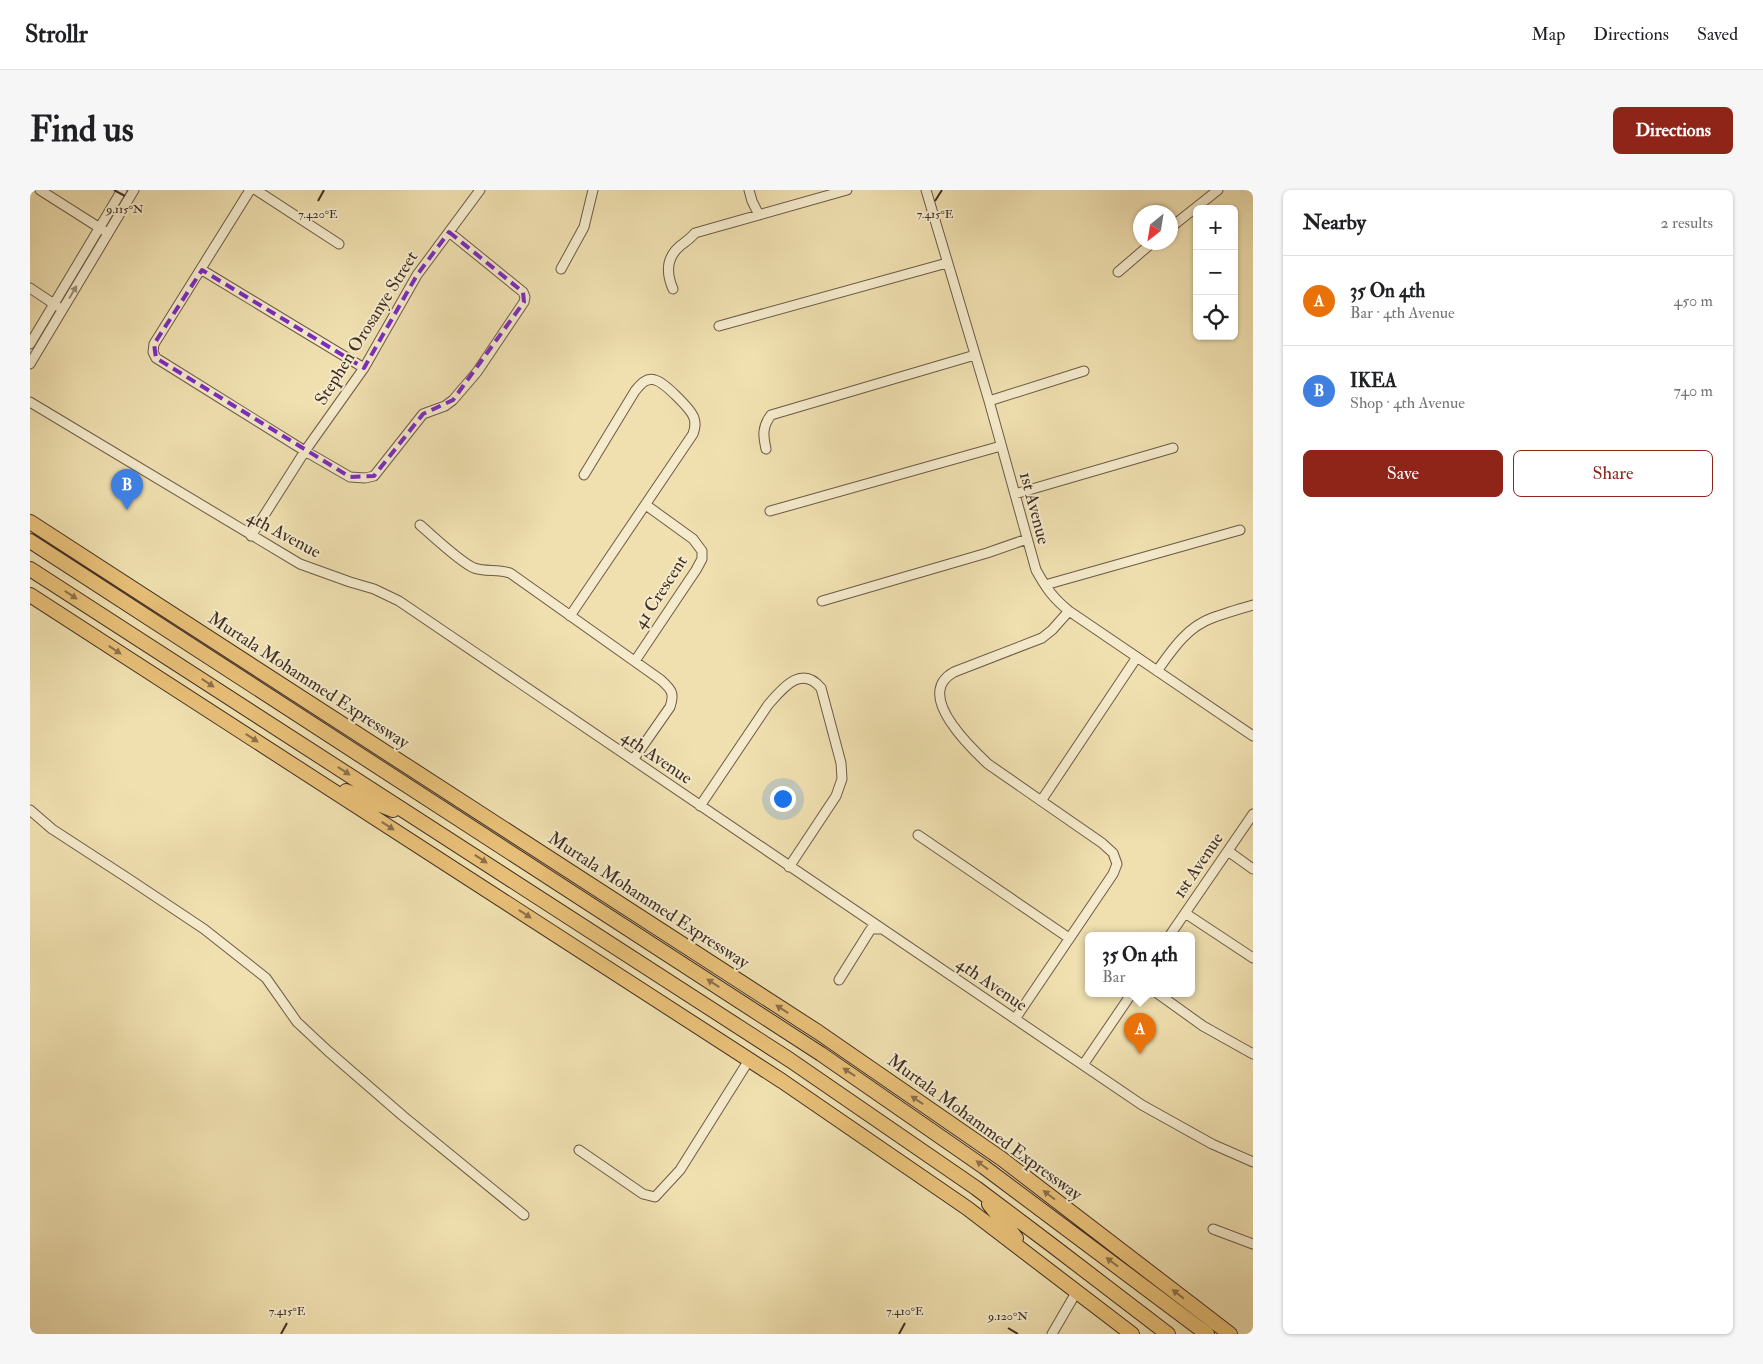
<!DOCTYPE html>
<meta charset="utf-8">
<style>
body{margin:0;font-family:"IM FELL Double Pica",serif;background:#f6f6f6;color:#202124}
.controls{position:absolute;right:15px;top:15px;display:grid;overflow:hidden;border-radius:8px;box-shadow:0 1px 4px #0004}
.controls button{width:45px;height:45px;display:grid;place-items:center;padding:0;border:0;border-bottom:1px solid #e0e0e0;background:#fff;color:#202124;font:25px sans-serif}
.compass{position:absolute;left:1103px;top:15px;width:45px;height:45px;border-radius:50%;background:#fff;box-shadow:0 1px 4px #0004;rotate:210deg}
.you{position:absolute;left:752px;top:608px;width:18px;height:18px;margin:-12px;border:4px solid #fff;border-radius:50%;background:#1a73e8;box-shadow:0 0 0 8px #1a73e833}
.badge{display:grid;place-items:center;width:32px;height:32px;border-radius:50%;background:#8f2418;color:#fff;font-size:16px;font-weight:700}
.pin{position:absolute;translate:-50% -41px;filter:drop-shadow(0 1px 2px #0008)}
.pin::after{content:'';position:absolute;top:26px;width:18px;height:15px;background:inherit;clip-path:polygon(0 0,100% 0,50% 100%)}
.popup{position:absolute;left:1055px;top:742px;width:110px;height:65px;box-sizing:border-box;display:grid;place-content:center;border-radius:8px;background:#fff;filter:drop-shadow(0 1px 4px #0005);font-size:16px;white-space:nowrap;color:#757577}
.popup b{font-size:19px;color:#202124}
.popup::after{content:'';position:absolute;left:50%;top:100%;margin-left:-10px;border:10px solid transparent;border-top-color:#fff}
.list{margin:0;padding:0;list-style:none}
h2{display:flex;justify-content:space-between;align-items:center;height:65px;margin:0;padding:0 20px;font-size:21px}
h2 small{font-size:16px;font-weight:400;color:#757577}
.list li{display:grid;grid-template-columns:32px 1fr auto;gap:15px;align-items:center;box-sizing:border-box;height:90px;padding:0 20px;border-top:1px solid #e0e0e0}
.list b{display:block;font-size:19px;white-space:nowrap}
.list p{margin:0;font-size:16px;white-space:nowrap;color:#757577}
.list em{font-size:16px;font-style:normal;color:#757577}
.actions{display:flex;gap:10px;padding:15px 20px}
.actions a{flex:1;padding:11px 0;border:1px solid #8f2418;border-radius:8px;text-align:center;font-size:18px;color:#8f2418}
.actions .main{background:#8f2418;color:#fff}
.icon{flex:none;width:28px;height:28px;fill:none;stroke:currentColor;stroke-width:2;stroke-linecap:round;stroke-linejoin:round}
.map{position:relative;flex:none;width:1223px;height:1144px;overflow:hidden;border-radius:8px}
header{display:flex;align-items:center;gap:30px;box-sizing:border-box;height:70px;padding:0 25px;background:#fff;border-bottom:1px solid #e0e0e0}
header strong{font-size:24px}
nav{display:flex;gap:28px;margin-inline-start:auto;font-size:18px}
.intro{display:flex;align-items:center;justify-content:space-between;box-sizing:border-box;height:120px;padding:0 30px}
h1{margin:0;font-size:35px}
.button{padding:12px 22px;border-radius:8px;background:#8f2418;color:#fff;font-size:18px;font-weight:700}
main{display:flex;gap:30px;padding:0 30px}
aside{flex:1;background:#fff;border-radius:8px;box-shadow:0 1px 4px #0004}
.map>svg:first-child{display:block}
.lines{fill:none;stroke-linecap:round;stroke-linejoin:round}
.minor-casing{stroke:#6c5a47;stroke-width:11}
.highway-casing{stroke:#402e24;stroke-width:16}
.minor{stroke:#f5ebcc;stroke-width:9}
.highway{stroke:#e8c078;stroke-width:14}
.oneway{fill:#9a8c78}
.oneway2{fill:#8c704a}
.marked{fill:none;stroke:#7b2cbf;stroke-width:4;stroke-dasharray:10 6;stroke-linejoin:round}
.ticks{fill:none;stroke:#402e24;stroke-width:2}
.labels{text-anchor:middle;stroke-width:4;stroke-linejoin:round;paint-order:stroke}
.street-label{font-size:18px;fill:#402e24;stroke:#f5ebcc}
.ticks-label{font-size:12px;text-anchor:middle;fill:#402e24;stroke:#f5ebcc;stroke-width:4;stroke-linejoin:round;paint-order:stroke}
</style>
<header>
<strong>Strollr</strong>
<nav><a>Map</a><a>Directions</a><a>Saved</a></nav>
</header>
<div class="intro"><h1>Find us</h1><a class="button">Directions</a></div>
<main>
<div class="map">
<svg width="1223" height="1144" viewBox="0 0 1223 1144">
<rect width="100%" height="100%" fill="#f0e0b0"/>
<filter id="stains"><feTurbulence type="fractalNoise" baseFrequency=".004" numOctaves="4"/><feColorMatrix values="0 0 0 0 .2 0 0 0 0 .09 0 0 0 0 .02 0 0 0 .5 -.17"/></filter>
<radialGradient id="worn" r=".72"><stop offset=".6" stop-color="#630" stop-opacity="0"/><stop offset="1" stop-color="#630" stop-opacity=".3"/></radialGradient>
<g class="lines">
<g class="minor-casing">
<path id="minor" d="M10 0 73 40
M220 0 124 154 123 162 126 168 275 261 320 287 335 288 344 286 393 224 415 216 423 210 447 182 494 112 495 107 493 102 419 42
M226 0 309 54
M719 0 722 11 729 25
M896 0 959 211 1006 380C1016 398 1023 408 1039 421L1223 546
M1140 38 1188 0
M531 79 554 37 563 0
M172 80 334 178
M1088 82 1123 52
M0 98 27 116
M643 99C636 83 636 68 650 56 655 52 660 49 665 43L817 0
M689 136 917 73
M0 154 92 0
M0 174 104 0
M959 211 1054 181
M0 212 270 374 320 392 344 399 369 411 1112 915 1182 954 1223 972
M736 259C733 245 732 237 741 225L945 165
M985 304 1143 258
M740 321 971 256
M390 335C403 346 430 372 444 378 455 382 468 379 480 383L631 490C641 499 645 503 640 517L603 570
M221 346 275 261 334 178 387 85 450 0
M1015 395 1210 340
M792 411 957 363 997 349
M540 426 663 244C665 238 666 234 664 228 661 219 634 192 625 190 616 187 610 195 605 201L554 285
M605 471 666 380 672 369V361L663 349 616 315
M1127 481C1142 460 1157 437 1182 428 1195 423 1209 419 1223 415
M1011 611 1107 467
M670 616 738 515C752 499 771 474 791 498L811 573 812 589 806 606 759 677
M0 620 22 639 99 689 174 739 236 788 267 832 298 861 373 926 494 1025
M888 645 1039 748
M1198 661 1223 679
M1155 723 1223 768
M1140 745 1223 624
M809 790 839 742 841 739H851
M1127 803 1173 836 1223 864
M985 829 1083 684 1087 674 1083 663 1072 653 958 574C942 559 906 524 910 500 911 491 917 486 924 482L1012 448 1022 440 1039 421
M1053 875 1102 803
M549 960 613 1004 625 1007 650 980 719 870
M1183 1039 1223 1054
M1022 1144 1047 1101"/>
</g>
<g class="highway-casing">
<path id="highway" d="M0 332 788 842 972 969 1200 1144
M0 351 791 864 954 977 1177 1144
M0 379 760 870 946 998 1023 1056 1138 1144
M0 405 752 891 937 1018 1102 1144
M316 601 363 620
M959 1014 986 1048"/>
</g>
<use href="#minor" class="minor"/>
<use href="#highway" class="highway"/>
</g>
<defs><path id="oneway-solid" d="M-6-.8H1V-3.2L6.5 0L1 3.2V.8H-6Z" transform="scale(1.25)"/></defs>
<use class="oneway" href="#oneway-solid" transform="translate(43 102) rotate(-59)"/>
<g class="oneway2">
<use href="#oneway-solid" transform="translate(41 405) rotate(33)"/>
<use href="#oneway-solid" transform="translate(85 460) rotate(33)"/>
<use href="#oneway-solid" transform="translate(178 493) rotate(33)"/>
<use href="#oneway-solid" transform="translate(222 548) rotate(33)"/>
<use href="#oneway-solid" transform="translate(314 581) rotate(33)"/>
<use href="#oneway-solid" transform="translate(358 636) rotate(33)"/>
<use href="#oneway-solid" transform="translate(451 669) rotate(33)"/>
<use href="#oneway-solid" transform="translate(495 724) rotate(33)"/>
<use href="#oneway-solid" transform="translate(683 793) rotate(-147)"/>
<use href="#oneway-solid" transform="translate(752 819) rotate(-147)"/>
<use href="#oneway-solid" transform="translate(819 882) rotate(-146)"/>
<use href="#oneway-solid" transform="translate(887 910) rotate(-146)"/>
<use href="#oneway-solid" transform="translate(952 975) rotate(-144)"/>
<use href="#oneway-solid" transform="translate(1019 1005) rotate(-143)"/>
<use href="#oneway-solid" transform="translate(1082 1072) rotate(-143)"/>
<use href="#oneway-solid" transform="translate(1148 1104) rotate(-142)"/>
</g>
<path class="marked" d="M419 42 493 102 494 112 423 210 393 224 344 286 320 287 126 168 124 154 172 80 334 178 387 85Z"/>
<path class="ticks" d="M84 0 95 6M288 11 294 0M905 11 912 0M978 1138 988 1144M251 1144 257 1133M869 1144 875 1133"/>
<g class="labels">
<g class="street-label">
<text transform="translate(336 138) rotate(-58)" y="6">Stephen Orosanye Street</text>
<text transform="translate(1005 318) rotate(75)" y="6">1st Avenue</text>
<text transform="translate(254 344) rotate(28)" y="6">4th Avenue</text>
<text transform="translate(630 402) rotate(-57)" y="6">41 Crescent</text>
<text transform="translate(279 490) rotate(33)" y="6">Murtala Mohammed Expressway</text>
<text transform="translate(627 567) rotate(34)" y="6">4th Avenue</text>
<text transform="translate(1168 675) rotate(-56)" y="6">1st Avenue</text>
<text transform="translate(619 710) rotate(33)" y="6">Murtala Mohammed Expressway</text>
<text transform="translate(962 794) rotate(34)" y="6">4th Avenue</text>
<text transform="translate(955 937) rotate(36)" y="6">Murtala Mohammed Expressway</text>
</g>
</g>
<g class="ticks-label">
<text x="95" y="23">9.115°N</text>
<text x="288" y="28">7.420°E</text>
<text x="905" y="28">7.415°E</text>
<text x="257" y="1125">7.415°E</text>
<text x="875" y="1125">7.410°E</text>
<text x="978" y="1130">9.120°N</text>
</g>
<rect width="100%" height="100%" filter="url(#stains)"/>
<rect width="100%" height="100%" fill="url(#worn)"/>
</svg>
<div class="controls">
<button>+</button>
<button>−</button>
<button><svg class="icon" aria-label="locate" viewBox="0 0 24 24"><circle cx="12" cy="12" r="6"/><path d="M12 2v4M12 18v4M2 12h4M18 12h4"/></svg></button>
</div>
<svg class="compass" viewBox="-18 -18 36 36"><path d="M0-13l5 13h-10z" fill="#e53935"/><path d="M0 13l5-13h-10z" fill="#757577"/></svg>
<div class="you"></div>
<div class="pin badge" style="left:1110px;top:864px;background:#e8710a">A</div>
<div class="popup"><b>35 On 4th</b>Bar</div>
<div class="pin badge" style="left:97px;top:320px;background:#3f7fe0">B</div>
</div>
<aside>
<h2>Nearby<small>2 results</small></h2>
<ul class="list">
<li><span class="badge" style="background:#e8710a">A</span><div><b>35 On 4th</b><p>Bar · 4th Avenue</p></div><em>450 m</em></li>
<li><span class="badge" style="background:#3f7fe0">B</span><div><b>IKEA</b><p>Shop · 4th Avenue</p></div><em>740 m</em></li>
</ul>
<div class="actions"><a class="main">Save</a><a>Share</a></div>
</aside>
</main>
